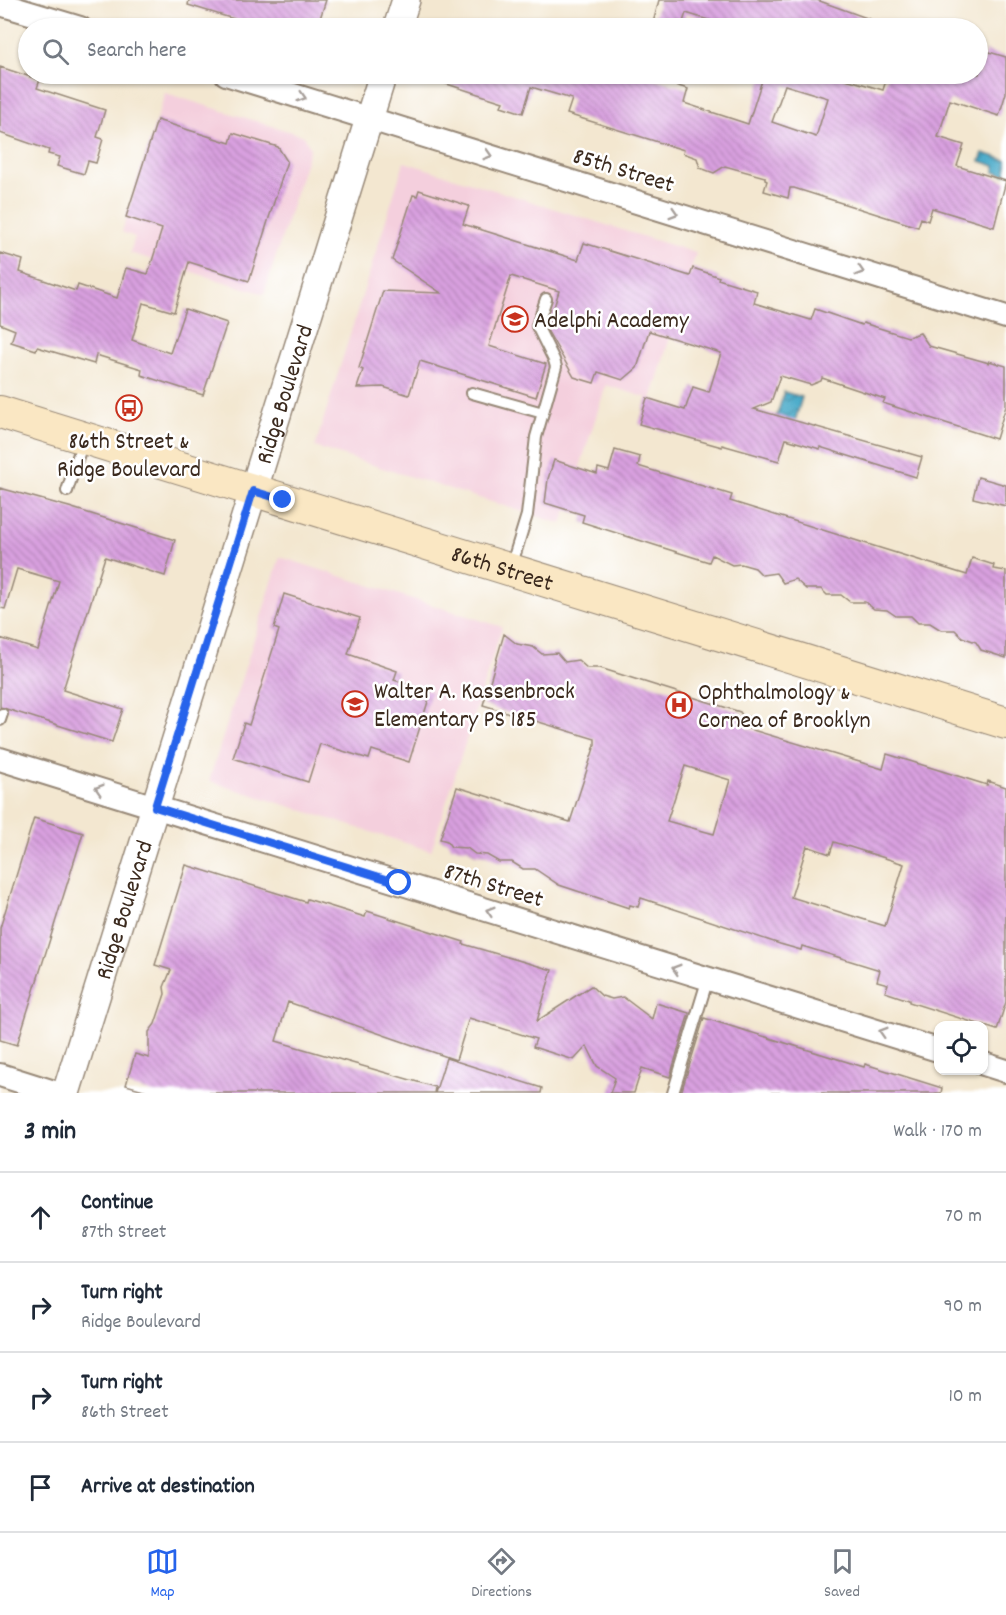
<!DOCTYPE html>
<meta charset="utf-8">
<style>
body{margin:0;font-family:Dekko,sans-serif;background:#f2f2f3;color:#1f2937}
.controls{position:absolute;right:18px;bottom:18px;display:grid;overflow:hidden;border-radius:12px;box-shadow:0 2px 4px #0004}
.controls button{width:54px;height:54px;display:grid;place-items:center;padding:0;border:0;border-bottom:2px solid #e0e1e3;background:#fff;color:#1f2937;font:30px sans-serif}
.stop{position:absolute;width:18px;height:18px;margin:-14px;border:4px solid #2563eb;border-radius:50%;background:#fff}
.stop.end{background:#2563eb;border-color:#fff;box-shadow:0 2px 6px #0008}
.list{margin:0;padding:0;list-style:none}
h2{display:flex;justify-content:space-between;align-items:center;height:78px;margin:0;padding:0 24px;font-size:26px}
h2 small{font-size:20px;font-weight:400;color:#747a83}
.list li{display:grid;grid-template-columns:39px 1fr auto;gap:18px;align-items:center;box-sizing:border-box;height:90px;padding:0 24px;border-top:2px solid #e0e1e3}
.list b{display:block;font-size:22px;white-space:nowrap}
.list p{margin:0;font-size:20px;white-space:nowrap;color:#747a83}
.list em{font-size:20px;font-style:normal;color:#747a83}
.icon{flex:none;width:33px;height:33px;fill:none;stroke:currentColor;stroke-width:2;stroke-linecap:round;stroke-linejoin:round}
.map{position:relative;flex:none;width:1006px;height:1093px;overflow:hidden}
.search{position:absolute;background:#fff;box-shadow:0 2px 4px #0004;left:18px;right:18px;top:18px;height:66px;display:flex;align-items:center;gap:15px;box-sizing:border-box;padding:0 21px;border-radius:33px;color:#747a83;font-size:22px}
.sheet{height:438px;background:#fff}
nav{display:flex;justify-content:space-around;align-items:center;box-sizing:border-box;height:84px;border-top:2px solid #e0e1e3;background:#fff;font-size:16px;color:#747a83}
nav a{display:grid;justify-items:center;gap:3px}
nav .on{color:#2563eb}
.map>svg:first-child{display:block}
.built{fill:#f4cfdd}
.water{fill:url(#water-waves);stroke:#426a74;stroke-width:1.5}
.building{fill:url(#building-back-hatch);fill-rule:evenodd}
.lines{fill:none;stroke-linecap:round;stroke-linejoin:round}
.service-casing{stroke:#978877;stroke-width:14}
.minor-casing{stroke:#978877;stroke-width:26}
.tertiary-casing{stroke:#978877;stroke-width:30}
.secondary-casing{stroke:#978877;stroke-width:34}
.service{stroke:#fff;stroke-width:10}
.minor{stroke:#fff;stroke-width:22}
.tertiary{stroke:#fff;stroke-width:27}
.secondary{stroke:#fae7c3;stroke-width:32}
.oneway{stroke:#a79f9a}
.route{stroke:#2563eb;stroke-width:8}
.labels{text-anchor:middle;stroke-width:5;stroke-linejoin:round;paint-order:stroke}
.street-label{font-size:24px;fill:#3b2a1e;stroke:#fff}
.poi-label{font-size:24px;fill:#3b2a1e;stroke:#fff;text-anchor:start}
</style>
<div class="map">
<svg width="1006" height="1093" viewBox="0 0 1006 1093">
<defs>
<pattern id="water-waves" width="16" height="10" patternUnits="userSpaceOnUse" patternTransform="scale(1.5)"><rect width="16" height="10" fill="#4aaac9"/><path d="M0 5q4-4 8 0t8 0" fill="none" stroke="#3f8ba3"/></pattern>
<pattern id="building-back-hatch" width="6" height="6" patternUnits="userSpaceOnUse" patternTransform="scale(1.5)"><rect width="6" height="6" fill="#d9a0e0"/><path d="M-1 5l2 2M0 0l6 6M5-1l2 2" fill="none" stroke="#b183b5"/></pattern>
</defs>
<rect width="100%" height="100%" fill="#fff"/>
<filter id="ink" filterUnits="userSpaceOnUse"><feTurbulence type="fractalNoise" baseFrequency=".0167" numOctaves="2"/><feDisplacementMap in="SourceGraphic" scale="12" xChannelSelector="R" yChannelSelector="G"/><feConvolveMatrix kernelMatrix="1 2 1 2 8 2 1 2 1" color-interpolation-filters="sRGB"/></filter>
<filter id="wash" filterUnits="userSpaceOnUse"><feTurbulence type="fractalNoise" baseFrequency=".008" numOctaves="4" result="noise"/><feDisplacementMap in="SourceGraphic" scale="24" xChannelSelector="R" yChannelSelector="G"/><feGaussianBlur stdDeviation="1.35" result="paint"/><feColorMatrix in="noise" values="0 0 0 0 0 0 0 0 0 0 0 0 0 0 0 0 0 1.4 0 .05"/><feComposite in="paint" operator="in"/></filter>
<g filter="url(#wash)">
<rect width="100%" height="100%" fill="#f3e7d0"/>
<path class="built" d="M165 93 304 136 310 148 264 294 130 253 135 237 122 232Z
M404 162 696 253 651 399 606 385 562 524 315 447Z
M280 557 502 627 431 851 209 781Z"/>
<path class="water" d="M983 153 1006 160V175L994 172 995 166 980 161Z
M784 392 802 397 793 428 775 422Z"/>
<g id="blocks">
<path class="building" d="M189 0H326L317 28H246L247 23 188 5Z
M659 0H817L889 26V28H734L686 13 681 28H671L653 23Z
M986 51 1006 57V93L999 116 950 100 938 137 964 145 957 166 1006 181 994 227 932 208 928 221 921 218 918 227 794 188H790L788 198 764 191 767 181 765 180V177L725 166 714 173 700 168 697 158 683 153 684 150 567 114 572 99 531 87 523 113 501 106 503 102 428 78 429 74H639L688 89 684 103 748 124 764 74H840L839 77 883 90 888 74H979ZM785 85 828 98 816 137 772 122Z
M0 67 40 80 37 88 105 110 97 137 103 139 96 163 88 161 84 174 57 166 60 157 48 154 49 150 0 133Z
M157 120 230 143 233 133 278 147 287 161 249 281 189 262 174 312 143 303 132 340 170 353 185 309 227 323 203 395 141 375 142 369 96 355 94 364 37 347 36 350 11 342 15 330 0 324V253L23 260 20 272 76 291 78 285 117 298 126 268 148 274 162 229 126 217Z
M419 190 469 206 463 224 578 260 584 243 690 276 693 268 719 277 718 279 757 291 754 303 811 320 815 309 862 325 863 323 908 337 920 333 929 346 989 363V361L1006 366V406L996 439 883 403 885 399 822 378 821 381 811 385 780 376 771 402 754 409 922 457 916 477 820 447V449L786 439 779 461 722 445V447L639 424 647 398 685 410 693 387 709 392 721 353 649 331 637 368 623 380 598 372 594 383 574 377 547 330 559 291 511 276 489 346 546 364 536 397 420 361 409 395 383 387 357 388 363 370 359 368 383 291 441 293 392 260 413 195 417 196Z
M615 450 640 457 638 466 732 495 730 501 877 547 967 575 972 558 994 565 993 569 1006 571V658L981 650 976 642 962 637 955 630H941L930 623H918L911 616H896L887 610 874 609 865 602H850L841 595H827L821 589H806L795 579 783 583 776 573 762 575 755 568 741 564 732 565 712 555 709 562 667 549 582 522 584 515 545 503 548 479 554 460 597 474 598 468 609 471Z
M978 477 1006 485V506L973 498Z
M0 488 69 507 175 540 165 576 105 557 63 690 123 709 112 742 0 707V638L38 650 59 581 17 569 5 609 0 608Z
M284 594 360 618 348 654 397 671 394 680 431 692 409 762 372 750 369 759 320 744 308 782 233 758 244 723 249 725 279 630 274 628Z
M504 634 517 644 533 647 542 654 557 653 565 662 578 660 587 668H600L740 712 742 715 749 717 746 728 883 769 887 754 987 785 988 781 1006 787V1002L997 1030 909 1002V1000L885 992 888 984 877 981 880 970 802 946 801 950 780 944 641 898 638 907 630 905 629 908 559 885 535 869H523L512 862H499L487 855 475 854 467 848 451 847 447 841 440 839 457 787 570 822 595 745V739L483 705ZM685 766 730 780 714 834 667 821ZM834 842 904 864 885 926 791 897 807 846 830 854Z
M34 818 83 833 17 1045 0 1040V928Z
M186 865 306 902 307 899 365 917 367 911 464 942 463 944 552 970 537 1021 591 986 602 996 612 999 623 997 652 1019 656 1003 689 1013 670 1077 642 1068 634 1093H610L615 1078 597 1066 587 1046 574 1060 533 1047 536 1039 469 1018 456 1060 288 1002 276 1041 435 1087 434 1093H154L126 1085 135 1054 149 1058V1032L155 1024 165 994 164 987 171 970 155 965Z
M704 1018 864 1067 865 1064 942 1088 941 1093H681Z
M446 1058 542 1088 541 1093H435Z"/>
</g>
</g>
<g filter="url(#ink)">
<use href="#blocks" fill-opacity="0" stroke="#978877" stroke-width="1.5"/>
<g class="lines">
<g class="service-casing">
<path id="service" d="M472 393 543 413
M67 491 83 441
M511 567 527 515 536 437 556 367 554 360 537 326 546 299
M0 720 2 714
M673 1093 708 978"/>
</g>
<g class="minor-casing">
<path id="minor" d="M0 4 80 28
M226 74 1006 317
M0 759 938 1050
M984 1064 1006 1071
M0 1075 57 1093"/>
</g>
<g class="tertiary-casing">
<g id="tertiary">
<path d="M397 28 406 0"/>
<path id="s1" d="M66 1093 383 74"/>
</g>
</g>
<g class="secondary-casing">
<g id="secondary">
<path id="s2" d="M0 412 1006 723"/>
</g>
</g>
<use href="#service" class="service"/>
<use href="#minor" class="minor"/>
<use href="#tertiary" class="tertiary"/>
<use href="#secondary" class="secondary"/>
</g>
<defs><path id="oneway-chevron" d="M-2-3.5L2.5 0L-2 3.5" fill="none" stroke-width="1.6" stroke-linecap="round" stroke-linejoin="round" transform="scale(1.5)"/></defs>
<g class="oneway">
<use href="#oneway-chevron" transform="translate(302 97) rotate(17)"/>
<use href="#oneway-chevron" transform="translate(488 155) rotate(17)"/>
<use href="#oneway-chevron" transform="translate(674 213) rotate(17)"/>
<use href="#oneway-chevron" transform="translate(860 271) rotate(17)"/>
<use href="#oneway-chevron" transform="translate(99 789) rotate(-163)"/>
<use href="#oneway-chevron" transform="translate(490 911) rotate(-163)"/>
<use href="#oneway-chevron" transform="translate(676 969) rotate(-163)"/>
<use href="#oneway-chevron" transform="translate(883 1032) rotate(-163)"/>
</g>
</g>
<g class="lines" filter="url(#ink)">
<path class="route" d="M283 500 253 491 155 807 399 883"/>
</g>
<defs>
<g id="school-ring" transform="scale(1.35)"><circle r="9.5" fill="#fff" stroke="#c8321e" stroke-width="1.5"/><path d="M0-5L7-2L0 1L-7-2ZM-4 1L0 2.5L4 1V4Q0 6-4 4Z" fill="#c8321e"/></g>
<g id="bus-ring" transform="scale(1.35)"><circle r="9.5" fill="#fff" stroke="#c8321e" stroke-width="1.5"/><path d="M-5-6H5V4H4V6H2V4H-2V6H-4V4H-5ZM-3.5-4V0h7V-4ZM-3.5 1.2v1.5H-2V1.2ZM2 1.2v1.5H3.5V1.2Z" fill="#c8321e"/></g>
<g id="hospital-ring" transform="scale(1.35)"><circle r="9.5" fill="#fff" stroke="#c8321e" stroke-width="1.5"/><path d="M-5-5h3v3.5h4V-5h3V5h-3V1.5h-4V5h-3Z" fill="#c8321e"/></g>
</defs>
<g fill-rule="evenodd">
<use href="#school-ring" x="515" y="319"/>
<use href="#bus-ring" x="129" y="408"/>
<use href="#school-ring" x="355" y="704"/>
<use href="#hospital-ring" x="679" y="705"/>
</g>
<g class="labels">
<g class="street-label">
<text transform="translate(624 169) rotate(17)" y="8">85th Street</text>
<text dy="8" stroke="none"><textPath href="#s1" startOffset="732">Ridge Boulevard</textPath></text>
<text dy="8" stroke="none"><textPath href="#s2" startOffset="526">86th Street</textPath></text>
<text transform="translate(494 884) rotate(17)" y="8">87th Street</text>
<text dy="8" stroke="none"><textPath href="#s1" startOffset="192">Ridge Boulevard</textPath></text>
</g>
<g class="poi-label">
<text x="534" y="327">Adelphi Academy</text>
<text x="129" y="448" text-anchor="middle">86th Street &amp;<tspan x="129" dy="28">Ridge Boulevard</tspan></text>
<text x="374" y="698">Walter A. Kassenbrock<tspan x="374" dy="28">Elementary PS 185</tspan></text>
<text x="698" y="699">Ophthalmology &amp;<tspan x="698" dy="28">Cornea of Brooklyn</tspan></text>
</g>
</g>
</svg>
<div class="controls">
<button><svg class="icon" aria-label="locate" viewBox="0 0 24 24"><circle cx="12" cy="12" r="6"/><path d="M12 2v4M12 18v4M2 12h4M18 12h4"/></svg></button>
</div>
<div class="stop" style="left:399px;top:883px"></div>
<div class="stop end" style="left:283px;top:500px"></div>
<div class="search"><svg class="icon" aria-label="search" viewBox="0 0 24 24"><circle cx="10" cy="10" r="6"/><path d="M15 15l6 6"/></svg>Search here</div>
</div>
<section class="sheet">
<h2>3 min<small>Walk · 170 m</small></h2>
<ul class="list">
<li><svg class="icon" aria-label="ahead" viewBox="0 0 24 24"><path d="M12 20V5M6 11l6-6 6 6"/></svg><div><b>Continue</b><p>87th Street</p></div><em>70 m</em></li>
<li><svg class="icon" aria-label="right" viewBox="0 0 24 24"><path d="M7 20v-9h11M14 6l5 5-5 5"/></svg><div><b>Turn right</b><p>Ridge Boulevard</p></div><em>90 m</em></li>
<li><svg class="icon" aria-label="right" viewBox="0 0 24 24"><path d="M7 20v-9h11M14 6l5 5-5 5"/></svg><div><b>Turn right</b><p>86th Street</p></div><em>10 m</em></li>
<li><svg class="icon" aria-label="arrive" viewBox="0 0 24 24"><path d="M6 21V4h12l-3 4 3 4H6"/></svg><div><b>Arrive at destination</b></div></li>
</ul>
</section>
<nav>
<a class="on"><svg class="icon" aria-label="map" viewBox="0 0 24 24"><path d="M3 6l6-2 6 2 6-2v14l-6 2-6-2-6 2zM9 4v14M15 6v14"/></svg>Map</a>
<a><svg class="icon" aria-label="directions" viewBox="0 0 24 24"><path d="M12 3l9 9-9 9-9-9zM9 14v-3h6M13 9l2 2-2 2"/></svg>Directions</a>
<a><svg class="icon" aria-label="saved" viewBox="0 0 24 24"><path d="M7 4h10v16l-5-4-5 4z"/></svg>Saved</a>
</nav>
